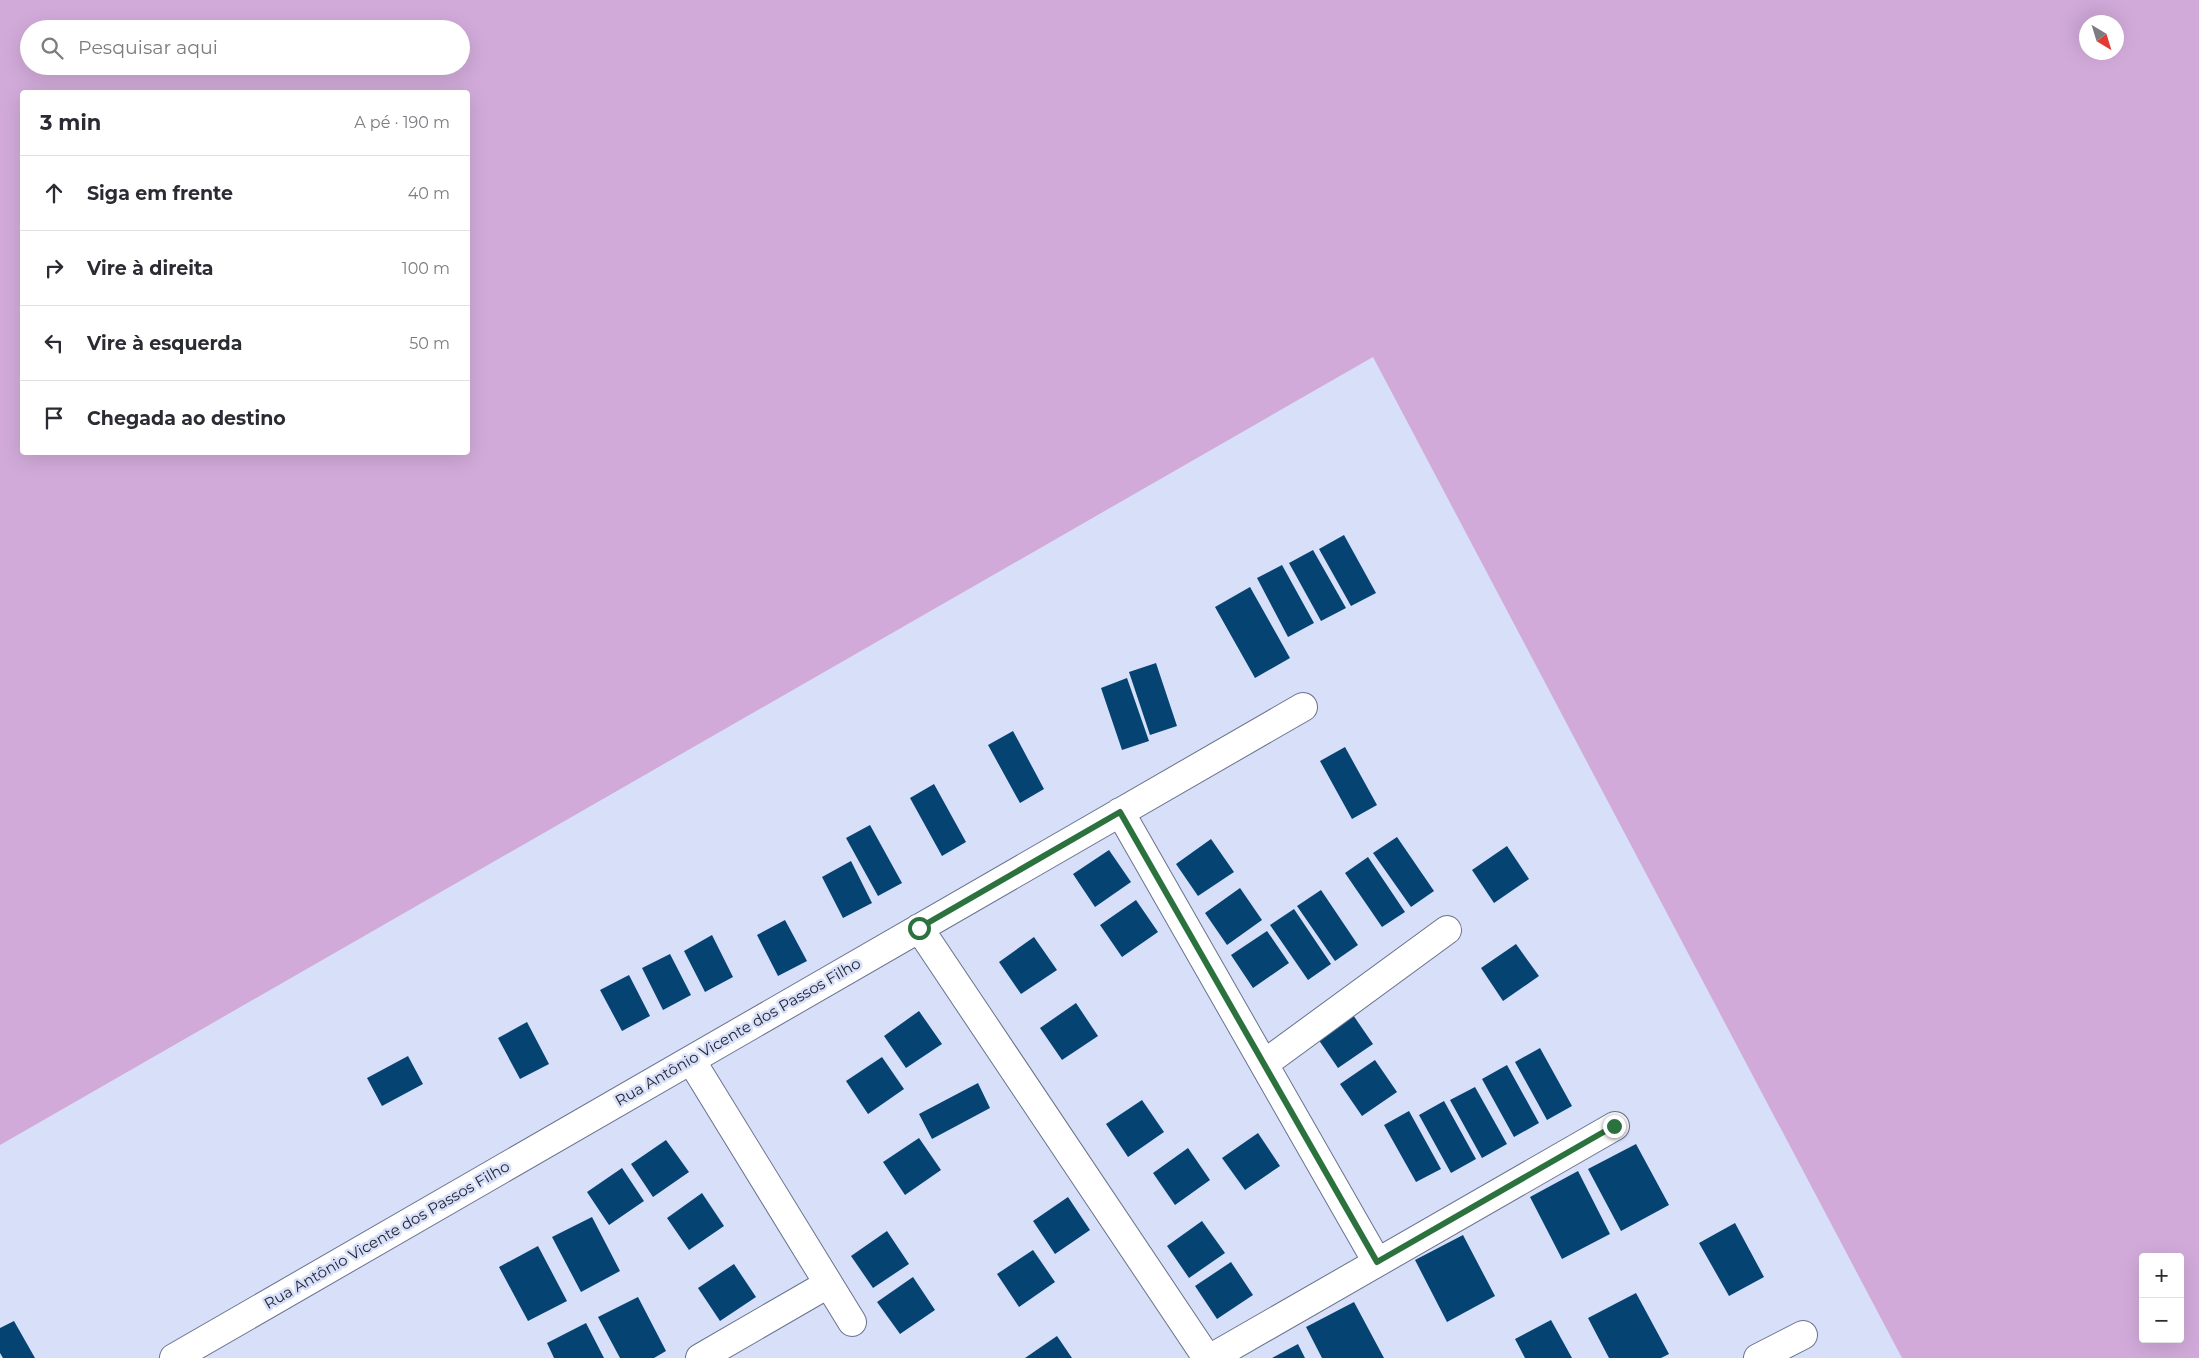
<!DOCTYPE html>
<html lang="pt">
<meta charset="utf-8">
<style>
body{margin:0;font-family:Montserrat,sans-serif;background:#f2f2f3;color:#2b2b33}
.controls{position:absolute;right:15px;bottom:15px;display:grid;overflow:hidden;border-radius:5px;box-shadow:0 5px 20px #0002}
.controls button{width:45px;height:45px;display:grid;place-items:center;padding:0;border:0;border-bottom:1px solid #e1e1e2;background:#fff;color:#2b2b33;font:25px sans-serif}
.compass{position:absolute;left:2079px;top:15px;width:45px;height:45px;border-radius:50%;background:#fff;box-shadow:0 5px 20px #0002;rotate:142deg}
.stop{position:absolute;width:15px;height:15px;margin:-11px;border:4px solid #2b723e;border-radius:50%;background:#fff}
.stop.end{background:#2b723e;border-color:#fff;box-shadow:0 1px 5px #0008}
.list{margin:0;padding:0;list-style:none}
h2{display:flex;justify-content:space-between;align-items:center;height:65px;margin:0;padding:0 20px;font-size:21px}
h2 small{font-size:16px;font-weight:400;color:#7c7c81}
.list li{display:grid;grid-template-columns:32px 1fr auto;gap:15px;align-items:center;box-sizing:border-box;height:75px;padding:0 20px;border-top:1px solid #e1e1e2}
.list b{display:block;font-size:19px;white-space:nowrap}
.list em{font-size:16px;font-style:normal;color:#7c7c81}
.icon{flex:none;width:28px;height:28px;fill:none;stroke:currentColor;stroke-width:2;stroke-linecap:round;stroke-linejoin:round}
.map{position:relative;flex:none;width:2199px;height:1358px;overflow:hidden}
.search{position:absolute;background:#fff;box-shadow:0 5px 20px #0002;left:20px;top:20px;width:450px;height:55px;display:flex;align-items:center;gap:12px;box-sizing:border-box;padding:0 18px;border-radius:28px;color:#7c7c81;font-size:19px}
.panel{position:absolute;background:#fff;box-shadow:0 5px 20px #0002;left:20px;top:90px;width:450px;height:365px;border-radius:5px}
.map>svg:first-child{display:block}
.green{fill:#d1aad9;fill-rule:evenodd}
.building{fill:#054472}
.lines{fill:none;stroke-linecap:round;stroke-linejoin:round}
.minor-casing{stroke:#69728e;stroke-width:30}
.minor{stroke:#fff;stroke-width:28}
.route{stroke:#2b723e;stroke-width:6}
.labels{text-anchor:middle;stroke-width:5;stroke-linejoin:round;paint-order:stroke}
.street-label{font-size:15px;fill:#1d202c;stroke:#d7dff9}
</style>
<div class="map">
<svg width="2199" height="1358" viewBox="0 0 2199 1358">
<rect width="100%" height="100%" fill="#d7dff9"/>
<path class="green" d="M0 0H2199V1358H1902L1373 357 0 1145ZM2086 22H2116V52H2086ZM29 29H461V66H29ZM22 92H468V452H22ZM2143 1257H2180V1339H2143Z"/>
<path class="building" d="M1344 535 1376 593 1351 606 1319 549Z
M1313 550 1346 608 1321 621 1289 563Z
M1282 565 1314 623 1288 637 1257 578Z
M1250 587 1290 658 1255 678 1215 607Z
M1156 663 1177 726 1150 735 1129 672Z
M1127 678 1149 741 1122 750 1101 688Z
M1013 731 1044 789 1020 803 988 745Z
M1345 747 1377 805 1352 819 1320 761Z
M934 784 966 842 942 856 910 798Z
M870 825 902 883 878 896 846 838Z
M1397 837 1434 891 1411 907 1373 853Z
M1211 839 1234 872 1198 896 1176 864Z
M1507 846 1529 879 1494 903 1472 870Z
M1109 850 1131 882 1095 907 1073 874Z
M1368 857 1405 912 1382 927 1345 873Z
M851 861 872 903 843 918 822 877Z
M1240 888 1262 920 1227 945 1205 913Z
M1321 890 1358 945 1335 961 1297 906Z
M1136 900 1158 932 1122 957 1100 925Z
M1294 909 1331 964 1308 980 1270 925Z
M785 920 807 961 778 976 757 935Z
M1267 931 1289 963 1253 988 1231 955Z
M712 935 733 977 705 992 684 951Z
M1034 937 1057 970 1021 994 999 962Z
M1516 944 1539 976 1503 1001 1481 968Z
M670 954 691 995 663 1010 642 968Z
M629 975 650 1016 622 1031 600 990Z
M1076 1003 1098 1036 1062 1060 1040 1028Z
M919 1011 942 1044 906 1068 884 1036Z
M1351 1012 1373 1044 1338 1068 1316 1036Z
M527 1022 549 1064 520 1079 498 1038Z
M1540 1048 1572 1106 1547 1120 1515 1062Z
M408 1056 423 1084 382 1106 367 1078Z
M882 1057 904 1089 868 1114 846 1081Z
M1375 1060 1397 1092 1362 1116 1340 1084Z
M1507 1065 1539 1123 1514 1137 1482 1079Z
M978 1083 990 1108 932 1139 919 1114Z
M1475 1087 1507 1144 1482 1158 1450 1100Z
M1142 1100 1164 1132 1128 1157 1106 1124Z
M1444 1101 1476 1159 1451 1173 1419 1115Z
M1409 1111 1441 1169 1416 1182 1384 1125Z
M1258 1133 1280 1166 1245 1190 1222 1158Z
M919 1138 941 1170 905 1195 883 1162Z
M666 1140 689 1172 653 1197 631 1164Z
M1636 1144 1669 1205 1621 1231 1588 1169Z
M1188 1148 1210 1180 1175 1205 1153 1173Z
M622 1168 644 1201 609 1225 587 1192Z
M1578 1171 1610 1234 1562 1259 1530 1197Z
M702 1193 724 1226 689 1250 667 1218Z
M1068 1197 1090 1230 1055 1254 1033 1221Z
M592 1217 620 1271 581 1292 552 1237Z
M1202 1221 1225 1253 1189 1278 1167 1246Z
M1735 1223 1764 1277 1729 1296 1699 1243Z
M887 1231 909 1264 873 1288 851 1256Z
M1463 1235 1495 1296 1447 1322 1415 1260Z
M538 1246 567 1301 528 1321 499 1267Z
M1033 1250 1055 1282 1019 1307 997 1274Z
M1231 1262 1253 1295 1217 1319 1195 1286Z
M734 1264 756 1297 720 1321 698 1288Z
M913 1277 935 1310 900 1334 877 1302Z
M1636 1293 1669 1354 1661 1358H1609L1588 1318Z
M638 1297 666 1351 654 1358H620L598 1317Z
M1354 1302 1384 1358H1322L1306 1327Z
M1551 1320 1572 1358H1525L1515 1339Z
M14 1321 35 1358H3L0 1353V1328Z
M586 1323 604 1358H554L547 1343Z
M1057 1336 1072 1358H1025Z
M1298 1344 1305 1358H1272Z"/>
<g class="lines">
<g class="minor-casing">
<path id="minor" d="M1120 812 1377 1262
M919 928 1207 1358
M691 1060 852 1322
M1264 1064 1447 930
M174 1358 1303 707
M700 1358 828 1284
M1211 1358 1615 1126
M1758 1358 1803 1335"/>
</g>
<use href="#minor" class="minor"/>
</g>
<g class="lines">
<path class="route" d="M919 928 1120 812 1377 1262 1614 1126"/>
</g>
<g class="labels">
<g class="street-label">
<text transform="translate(738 1032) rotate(-30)" y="5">Rua Antônio Vicente dos Passos Filho</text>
<text transform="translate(387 1235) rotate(-30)" y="5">Rua Antônio Vicente dos Passos Filho</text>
</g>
</g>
</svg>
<div class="controls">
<button>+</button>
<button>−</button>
</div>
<svg class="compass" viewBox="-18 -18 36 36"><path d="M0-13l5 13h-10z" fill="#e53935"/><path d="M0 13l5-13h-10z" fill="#7c7c81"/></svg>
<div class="stop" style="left:919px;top:928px"></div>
<div class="stop end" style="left:1614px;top:1126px"></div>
<div class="search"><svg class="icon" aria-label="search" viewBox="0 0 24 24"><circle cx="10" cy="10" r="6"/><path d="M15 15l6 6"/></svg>Pesquisar aqui</div>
<section class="panel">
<h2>3 min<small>A pé · 190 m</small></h2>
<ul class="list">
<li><svg class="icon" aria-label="ahead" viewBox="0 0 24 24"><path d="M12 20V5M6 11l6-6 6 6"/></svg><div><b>Siga em frente</b></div><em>40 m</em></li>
<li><svg class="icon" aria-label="right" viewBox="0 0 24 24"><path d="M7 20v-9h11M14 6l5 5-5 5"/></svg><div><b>Vire à direita</b></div><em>100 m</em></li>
<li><svg class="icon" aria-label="left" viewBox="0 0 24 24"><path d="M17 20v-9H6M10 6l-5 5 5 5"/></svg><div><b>Vire à esquerda</b></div><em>50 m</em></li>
<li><svg class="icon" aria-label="arrive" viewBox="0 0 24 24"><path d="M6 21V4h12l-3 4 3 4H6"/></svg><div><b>Chegada ao destino</b></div></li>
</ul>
</section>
</div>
